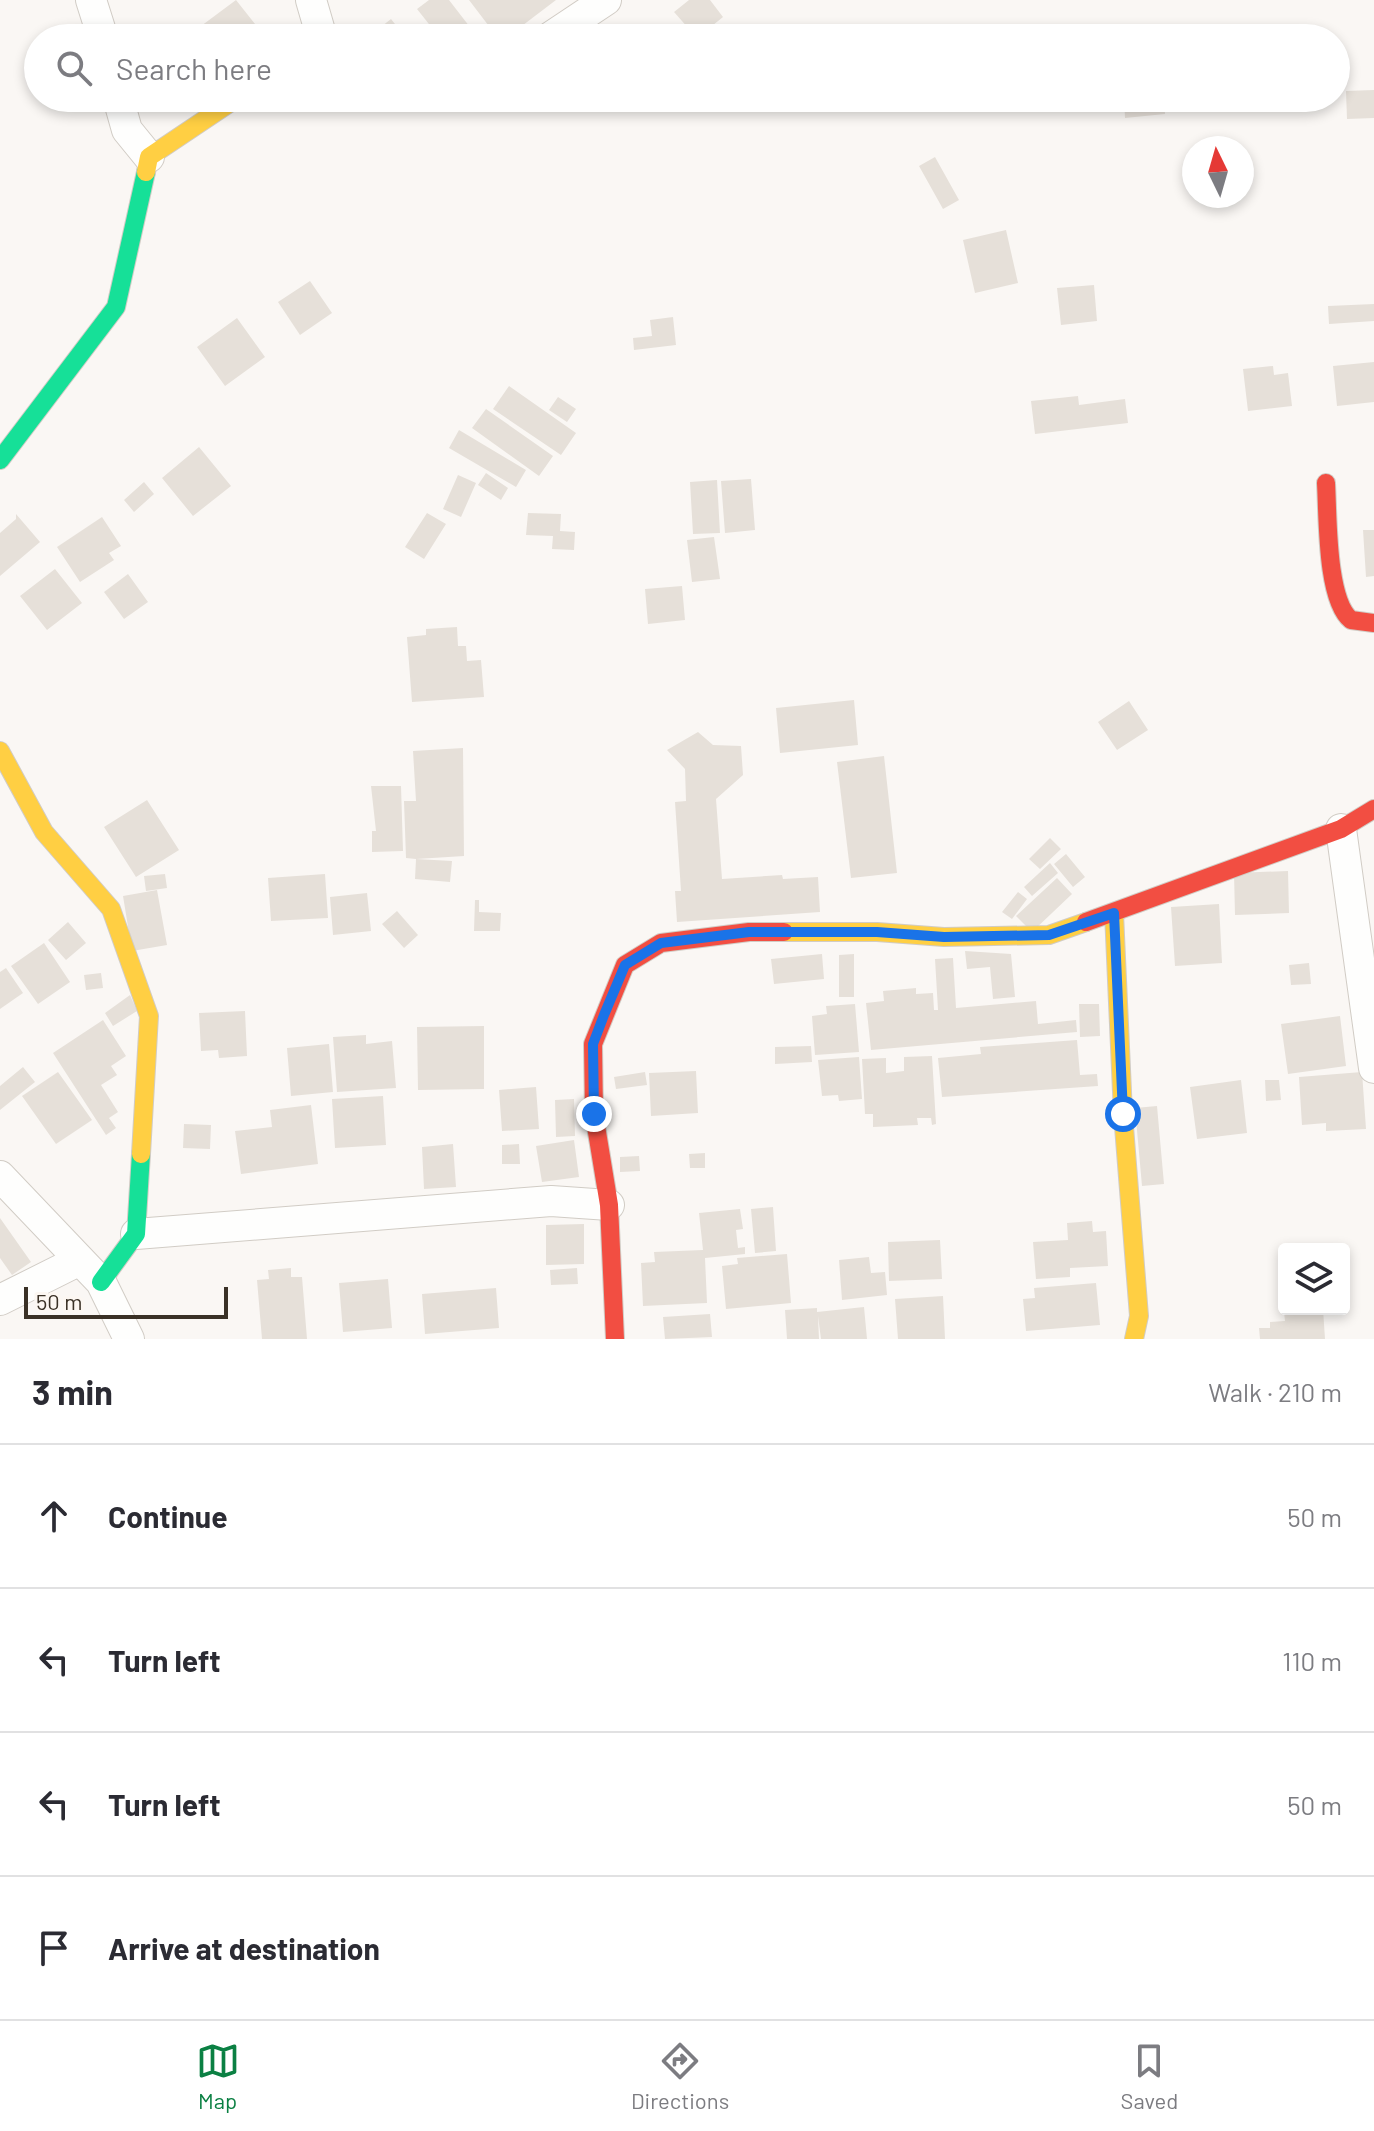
<!DOCTYPE html>
<meta charset="utf-8">
<style>
body{margin:0;font-family:Barlow,sans-serif;background:#f7f7f7;color:#2b2b33}
.controls{position:absolute;right:24px;bottom:24px;display:grid;overflow:hidden;border-radius:8px;box-shadow:0 4px 12px #0003}
.controls button{width:72px;height:72px;display:grid;place-items:center;padding:0;border:0;border-bottom:2px solid #e1e1e2;background:#fff;color:#2b2b33;font:40px sans-serif}
.compass{position:absolute;left:1182px;top:136px;width:72px;height:72px;border-radius:50%;background:#fff;box-shadow:0 4px 12px #0003;rotate:355deg}
.scale{position:absolute;left:24px;bottom:20px;width:204px;box-sizing:border-box;padding-left:8px;border:4px solid #3a3126;border-top:0;font-size:22px;line-height:28px;white-space:nowrap;color:#3a3126;-webkit-text-stroke:6px #fcf7f2;paint-order:stroke}
.stop{position:absolute;width:24px;height:24px;margin:-18px;border:6px solid #1a73e8;border-radius:50%;background:#fff}
.stop.end{background:#1a73e8;border-color:#fff;box-shadow:0 2px 8px #0008}
.list{margin:0;padding:0;list-style:none}
h2{display:flex;justify-content:space-between;align-items:center;height:104px;margin:0;padding:0 32px;font-size:34px}
h2 small{font-size:26px;font-weight:400;color:#7c7c81}
.list li{display:grid;grid-template-columns:52px 1fr auto;gap:24px;align-items:center;box-sizing:border-box;height:144px;padding:0 32px;border-top:2px solid #e1e1e2}
.list b{display:block;font-size:30px;white-space:nowrap}
.list em{font-size:26px;font-style:normal;color:#7c7c81}
.icon{flex:none;width:44px;height:44px;fill:none;stroke:currentColor;stroke-width:2;stroke-linecap:round;stroke-linejoin:round}
.map{position:relative;flex:none;width:1374px;height:1339px;overflow:hidden}
.search{position:absolute;background:#fff;box-shadow:0 4px 12px #0003;left:24px;right:24px;top:24px;height:88px;display:flex;align-items:center;gap:20px;box-sizing:border-box;padding:0 28px;border-radius:44px;color:#7c7c81;font-size:30px}
.sheet{height:680px;background:#fff}
nav{display:flex;justify-content:space-around;align-items:center;box-sizing:border-box;height:112px;border-top:2px solid #e1e1e2;background:#fff;font-size:22px;color:#7c7c81}
nav a{display:grid;justify-items:center;gap:4px}
nav .on{color:#0b8043}
.map>svg:first-child{display:block}
.building{fill:#e6e0d9}
.lines{fill:none;stroke-linecap:round;stroke-linejoin:round}
.street-casing{stroke:#d1ccc5;stroke-width:32}
.fast-casing{stroke:#d1ccc5;stroke-width:20}
.slow-casing{stroke:#d1ccc5;stroke-width:20}
.jam-casing{stroke:#d1ccc5;stroke-width:20}
.street{stroke:#fefefd;stroke-width:30}
.fast{stroke:#16e098;stroke-width:18}
.slow{stroke:#ffcf43;stroke-width:18}
.jam{stroke:#f24e42;stroke-width:18}
.route{stroke:#1a73e8;stroke-width:10}
</style>
<div class="map">
<svg width="1374" height="1339" viewBox="0 0 1374 1339">
<rect width="100%" height="100%" fill="#faf7f4"/>
<path class="building" d="M236 0 259 29 247 38H205L197 29Z
M429 0H449L473 31 464 38H440L417 9Z
M469 0H556L506 38H498Z
M689 0H710L723 17 697 38 674 12Z
M391 19 406 38H384L377 30Z
M1374 90V118L1347 119 1346 91Z
M1124 98H1164L1165 114 1125 118Z
M935 157 959 200 943 209 919 166Z
M1006 230 1018 283 975 293 963 240Z
M310 281 332 313 300 335 278 302Z
M1094 285 1097 321 1061 325 1057 288Z
M1374 304V321L1329 324 1328 306Z
M673 317 676 345 634 350 633 338 652 336 650 320Z
M237 318 265 357 225 386 197 347Z
M1374 362V402L1337 406 1333 366Z
M1273 366 1274 375 1288 373 1292 406 1248 411 1243 369Z
M509 386 576 433 561 455 493 409Z
M1078 396 1079 405 1125 399 1128 423 1035 434 1031 401Z
M558 397 576 409 567 422 549 410Z
M486 409 553 456 539 476 472 428Z
M459 430 526 470 516 487 449 448Z
M199 447 231 486 193 516 162 478Z
M486 473 508 488 501 500 478 485Z
M458 475 476 483 461 517 443 509Z
M751 479 755 530 725 533 721 481Z
M717 480 720 533 693 534 690 482Z
M144 482 154 494 134 512 124 500Z
M427 513 446 524 424 559 405 547Z
M528 513 561 514 560 531 575 532 574 550 552 549 553 536 526 535Z
M16 514 40 542 0 576V533L16 519Z
M102 517 121 546 109 553 114 560 80 582 57 547Z
M1363 530H1374V576L1366 577Z
M714 537 720 579 692 582 687 540Z
M55 569 82 603 47 630 20 596Z
M128 574 148 602 124 619 104 592Z
M682 586 685 620 648 624 645 589Z
M457 627 458 646H466L467 661 481 660 484 697 412 702 407 637 426 635V629Z
M854 700 858 745 780 753 776 708Z
M1129 701 1148 730 1117 750 1098 722Z
M698 732 713 745 741 746 743 775 716 799 722 879 782 875 783 879 818 877 820 912 677 922 675 891H681L675 802 686 801 685 769 667 750Z
M463 748 464 856 416 859 452 861 450 882 415 879 416 859 406 858 404 801H416L413 751Z
M884 756 897 873 851 878 837 762Z
M371 786H401L403 851 372 852V831H376Z
M147 800 179 850 136 877 104 827Z
M1050 838 1061 849 1040 869 1029 859Z
M1066 854 1085 877 1073 887 1054 864Z
M1050 863 1058 873 1032 896 1024 887Z
M1288 871 1289 913 1235 915 1234 873Z
M165 874 167 888 146 891 144 876Z
M325 874 328 918 271 921 268 878Z
M1057 878 1072 894 1032 932 1016 916Z
M157 890 167 945 132 951 123 896Z
M1018 892 1027 899 1012 919 1002 912Z
M367 893 371 931 333 935 330 897Z
M475 900H479V912L501 913 500 931H474Z
M1219 904 1222 963 1175 966 1171 907Z
M397 911 418 935 404 948 382 924Z
M68 922 86 943 66 960 48 940Z
M44 943 70 982 38 1004 11 966Z
M965 951 1011 954 1015 997 993 999 990 967 967 969Z
M822 954 824 979 774 984 771 959Z
M854 954V997H839V955Z
M953 958 956 1008 1036 1001 1038 1024 1076 1020 1077 1032 871 1050 866 1003 884 1001 883 991 916 988V994L933 993 934 1010H938L935 959Z
M1309 963 1311 984 1291 985 1289 965Z
M6 968 23 993 0 1009V972Z
M101 973 103 988 86 990 84 975Z
M130 995 137 1011 113 1026 105 1013Z
M855 1004 859 1052 815 1055 812 1016 827 1014 826 1006Z
M1079 1004H1099L1100 1036 1080 1037Z
M245 1011 247 1056 219 1058 218 1050 201 1051 199 1013Z
M1340 1016 1346 1066 1288 1074 1281 1024Z
M103 1020 126 1056 111 1066 117 1075 101 1085 118 1112 109 1118 116 1128 106 1135 53 1053Z
M484 1026V1089L418 1090 417 1027Z
M366 1035V1044L392 1041 396 1088 337 1092 333 1037Z
M1077 1040 1080 1075 1097 1074 1098 1086 942 1097 938 1058 981 1054 980 1047Z
M329 1044 333 1092 291 1096 287 1048Z
M811 1046 812 1062 775 1064V1047Z
M932 1056 936 1124 932 1125 931 1118H917L918 1125 873 1127V1114H865L862 1059 886 1058V1073L904 1071V1057Z
M859 1057 862 1099 839 1101 838 1095 822 1096 818 1060Z
M23 1067 35 1082 0 1110V1086Z
M696 1071 698 1113 651 1116 649 1073Z
M58 1072 92 1120 56 1144 22 1096Z
M645 1072 647 1085 616 1089 614 1077Z
M1362 1072 1366 1129 1326 1131V1123L1302 1125 1299 1077Z
M1241 1080 1247 1133 1197 1139 1190 1087Z
M1265 1080H1279L1281 1100 1266 1101Z
M536 1087 539 1129 502 1131 499 1090Z
M383 1096 386 1145 335 1148 332 1099Z
M574 1099 575 1136 556 1137 555 1100Z
M311 1105 318 1164 241 1174 235 1131 272 1127 270 1110Z
M1157 1106 1164 1184 1142 1186 1135 1108Z
M184 1124 211 1125 210 1149 183 1148Z
M574 1140 579 1177 542 1182 536 1146Z
M453 1144 456 1187 424 1189 422 1147Z
M519 1144 520 1164H502V1145Z
M705 1153V1168H690L689 1154Z
M639 1156 640 1171 620 1172V1157Z
M773 1207 776 1251 755 1253 751 1209Z
M740 1209 743 1229 736 1230 738 1248 745 1247V1254L705 1258 707 1303 643 1306 641 1263 655 1262 654 1252 703 1250 699 1213Z
M0 1218 31 1262 12 1275 0 1258Z
M1092 1221 1093 1232 1106 1231 1108 1266 1070 1268V1277L1036 1279 1033 1242 1068 1240 1067 1223Z
M584 1224V1264L546 1265V1225Z
M940 1240 942 1279 889 1281 888 1242Z
M787 1254 791 1303 726 1309 722 1266 738 1264 737 1258Z
M869 1257 871 1273 885 1272 887 1295 842 1300 839 1260Z
M291 1268V1277H302L307 1339H262L257 1280 269 1279 268 1270Z
M577 1268 578 1284 551 1285 550 1270Z
M388 1279 392 1328 343 1332 339 1283Z
M1096 1283 1100 1325 1026 1331 1023 1299 1035 1298 1034 1288Z
M496 1288 499 1328 425 1334 422 1294Z
M943 1296 945 1339H898L895 1299Z
M864 1307 867 1339H821L818 1316 819 1339H787L785 1310 817 1308V1312Z
M1323 1309 1325 1339H1260L1259 1328H1270V1322L1285 1321 1284 1312Z
M710 1314 712 1337 665 1339 663 1317Z"/>
<g class="lines">
<g class="street-casing">
<path id="street" d="M91 0 103 38
M311 0 322 38
M549 38 606 0
M118 98 127 130 149 157
M1341 829 1374 1068
M0 1176 101 1282 129 1339
M136 1234 551 1201 609 1205
M0 1300 78 1261"/>
</g>
<g class="fast-casing">
<path id="fast" d="M0 460 116 307 146 172
M101 1282 136 1234 141 1154"/>
</g>
<g class="slow-casing">
<path id="slow" d="M146 172 149 157 237 98
M0 751 44 832 111 909 149 1016 141 1154
M1114 913 1123 1114 1139 1316 1134 1339
M784 932H877L944 937 1049 935 1086 922"/>
</g>
<g class="jam-casing">
<path id="jam" d="M1326 483C1328 515 1326 600 1351 620L1374 623
M1086 922 1341 829 1374 809
M615 1339 609 1205 594 1114 593 1044 625 965 661 943 749 932H784"/>
</g>
<use href="#street" class="street"/>
<use href="#fast" class="fast"/>
<use href="#slow" class="slow"/>
<use href="#jam" class="jam"/>
</g>
<g class="lines">
<path class="route" d="M594 1114 593 1044 604 1015 625 965 661 943 749 932H877L944 937 1049 935 1114 913 1123 1114"/>
</g>
</svg>
<div class="controls">
<button><svg class="icon" aria-label="layers" viewBox="0 0 24 24"><path d="M12 4l9 5-9 5-9-5zM3 14l9 5 9-5"/></svg></button>
</div>
<svg class="compass" viewBox="-18 -18 36 36"><path d="M0-13l5 13h-10z" fill="#e53935"/><path d="M0 13l5-13h-10z" fill="#7c7c81"/></svg>
<div class="scale">50 m</div>
<div class="stop" style="left:1123px;top:1114px"></div>
<div class="stop end" style="left:594px;top:1114px"></div>
<div class="search"><svg class="icon" aria-label="search" viewBox="0 0 24 24"><circle cx="10" cy="10" r="6"/><path d="M15 15l6 6"/></svg>Search here</div>
</div>
<section class="sheet">
<h2>3 min<small>Walk · 210 m</small></h2>
<ul class="list">
<li><svg class="icon" aria-label="ahead" viewBox="0 0 24 24"><path d="M12 20V5M6 11l6-6 6 6"/></svg><div><b>Continue</b></div><em>50 m</em></li>
<li><svg class="icon" aria-label="left" viewBox="0 0 24 24"><path d="M17 20v-9H6M10 6l-5 5 5 5"/></svg><div><b>Turn left</b></div><em>110 m</em></li>
<li><svg class="icon" aria-label="left" viewBox="0 0 24 24"><path d="M17 20v-9H6M10 6l-5 5 5 5"/></svg><div><b>Turn left</b></div><em>50 m</em></li>
<li><svg class="icon" aria-label="arrive" viewBox="0 0 24 24"><path d="M6 21V4h12l-3 4 3 4H6"/></svg><div><b>Arrive at destination</b></div></li>
</ul>
</section>
<nav>
<a class="on"><svg class="icon" aria-label="map" viewBox="0 0 24 24"><path d="M3 6l6-2 6 2 6-2v14l-6 2-6-2-6 2zM9 4v14M15 6v14"/></svg>Map</a>
<a><svg class="icon" aria-label="directions" viewBox="0 0 24 24"><path d="M12 3l9 9-9 9-9-9zM9 14v-3h6M13 9l2 2-2 2"/></svg>Directions</a>
<a><svg class="icon" aria-label="saved" viewBox="0 0 24 24"><path d="M7 4h10v16l-5-4-5 4z"/></svg>Saved</a>
</nav>
